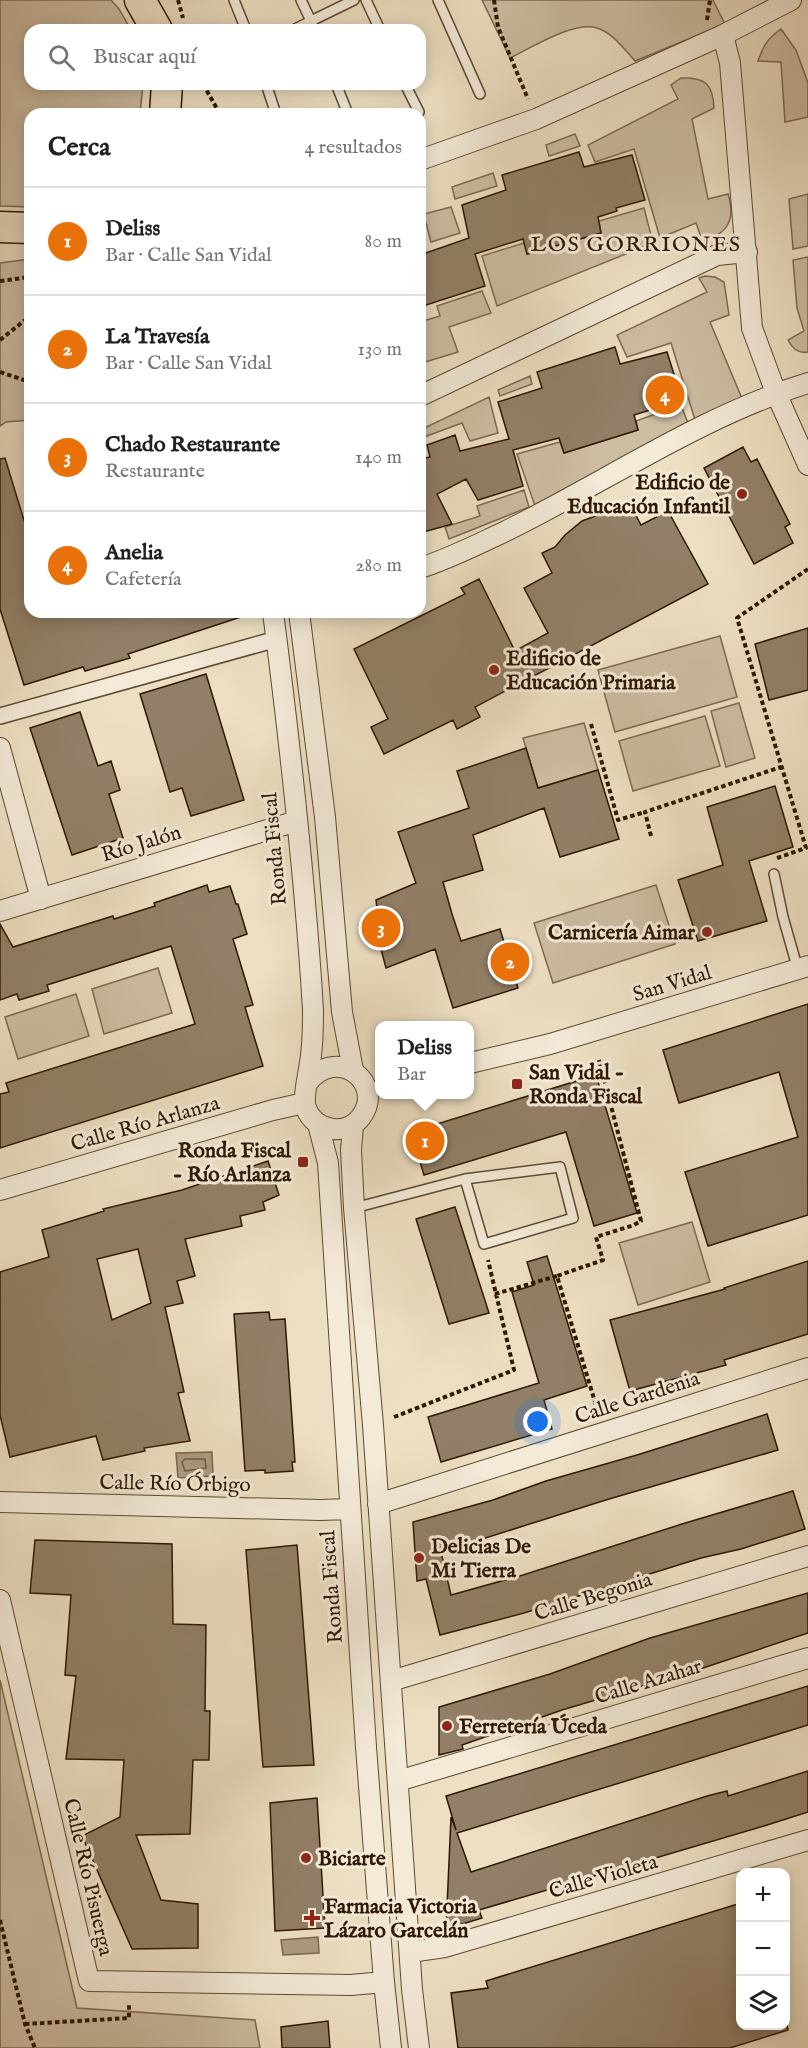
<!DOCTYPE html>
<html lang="es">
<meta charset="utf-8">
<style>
body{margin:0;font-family:"IM FELL English",serif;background:#f2f2f2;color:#202124}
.controls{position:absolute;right:18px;bottom:18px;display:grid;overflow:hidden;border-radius:12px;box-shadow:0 3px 15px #0003}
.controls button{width:54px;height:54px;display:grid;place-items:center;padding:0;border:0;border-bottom:2px solid #e0e0e0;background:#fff;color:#202124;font:30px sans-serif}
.you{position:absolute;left:538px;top:1422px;width:21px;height:21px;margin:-15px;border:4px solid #fff;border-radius:50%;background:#1a73e8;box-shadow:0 0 0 9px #1a73e833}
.badge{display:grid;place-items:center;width:39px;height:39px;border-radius:50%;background:#8f2418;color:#fff;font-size:20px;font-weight:700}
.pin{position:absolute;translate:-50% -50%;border:3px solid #fff;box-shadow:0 2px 6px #0006}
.popup{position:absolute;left:375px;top:1021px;width:99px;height:78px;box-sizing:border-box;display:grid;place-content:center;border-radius:12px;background:#fff;filter:drop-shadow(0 2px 4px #0005);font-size:20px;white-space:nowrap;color:#757577}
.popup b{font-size:22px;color:#202124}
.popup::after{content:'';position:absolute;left:50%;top:100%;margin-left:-12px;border:12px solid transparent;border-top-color:#fff}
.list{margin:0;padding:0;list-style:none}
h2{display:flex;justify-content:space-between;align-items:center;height:78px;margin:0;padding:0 24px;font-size:26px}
h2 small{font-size:20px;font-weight:400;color:#757577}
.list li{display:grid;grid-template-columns:39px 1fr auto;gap:18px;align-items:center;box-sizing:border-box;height:108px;padding:0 24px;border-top:2px solid #e0e0e0}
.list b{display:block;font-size:22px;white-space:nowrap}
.list p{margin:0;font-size:20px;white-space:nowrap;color:#757577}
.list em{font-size:20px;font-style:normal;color:#757577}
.icon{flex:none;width:33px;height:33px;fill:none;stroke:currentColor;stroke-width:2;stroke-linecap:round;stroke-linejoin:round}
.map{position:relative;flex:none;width:808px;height:2048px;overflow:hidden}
.search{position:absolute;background:#fff;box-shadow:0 3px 15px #0003;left:24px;top:24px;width:402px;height:66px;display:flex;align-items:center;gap:15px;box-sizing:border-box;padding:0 21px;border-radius:18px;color:#757577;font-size:22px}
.panel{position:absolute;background:#fff;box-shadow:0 3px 15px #0003;left:24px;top:108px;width:402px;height:510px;border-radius:18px}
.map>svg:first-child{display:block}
.green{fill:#cdbda3;stroke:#7e6a54;stroke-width:1.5}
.water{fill:#ac9b82;stroke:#7a6750;stroke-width:1.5}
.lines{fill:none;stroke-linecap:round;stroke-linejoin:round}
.shore{stroke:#6e5a43;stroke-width:1.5}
.building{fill:#927f67;stroke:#2f1804;stroke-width:1.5;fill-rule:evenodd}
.service-casing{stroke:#5e4a34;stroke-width:12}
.pedestrian-casing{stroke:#5e4a34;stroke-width:18}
.minor-casing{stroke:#5e4a34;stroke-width:22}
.primary-casing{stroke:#2f1804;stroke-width:33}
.path{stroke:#2f1804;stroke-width:4;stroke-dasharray:4.5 3;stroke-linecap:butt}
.service{stroke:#f3ead8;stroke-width:9}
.pedestrian{stroke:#f3ead8;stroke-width:15}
.minor{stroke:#f3ead8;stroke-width:20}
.primary{stroke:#eddfc3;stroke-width:30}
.poi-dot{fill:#8f2418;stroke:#f3ead8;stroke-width:2}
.labels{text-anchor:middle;stroke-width:6;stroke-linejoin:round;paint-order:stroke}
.poi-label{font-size:21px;font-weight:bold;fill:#2f1804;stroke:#f3ead8;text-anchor:start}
.street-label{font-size:21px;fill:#2f1804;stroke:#f3ead8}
.neighbourhood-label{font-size:22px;letter-spacing:1.5px;fill:#2f1804;stroke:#f3ead8}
</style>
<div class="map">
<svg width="808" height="2048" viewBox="0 0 808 2048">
<rect width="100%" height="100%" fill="#eddfc3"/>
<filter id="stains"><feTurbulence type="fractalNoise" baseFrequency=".00333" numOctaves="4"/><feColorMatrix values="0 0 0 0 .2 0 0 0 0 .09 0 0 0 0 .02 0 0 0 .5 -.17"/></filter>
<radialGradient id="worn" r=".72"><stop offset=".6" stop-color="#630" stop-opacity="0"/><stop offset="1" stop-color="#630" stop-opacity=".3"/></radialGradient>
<path class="green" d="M0 0H111L119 9 131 30H30V84H143L140 114H30V207L0 206Z
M482 0H713L725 24 635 61C625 50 612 32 597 28 573 21 531 48 510 58Z
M781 29 796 50 808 83V117L785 122 781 62 758 61C763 46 768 38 781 29Z
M681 78C704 77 713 83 714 108L692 119 708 199 728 194C736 219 728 235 702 240L696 223 660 238 634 149 595 162 588 145 678 99 671 85Z
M575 134 580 146 549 156 546 145Z
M493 173 497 186 455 199 452 187Z
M808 194V246L793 249 789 199Z
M451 207 460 233 431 242 426 223 420 225V215Z
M644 208 653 243 497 306 482 256 524 243 528 254 601 233 599 221Z
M808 257V352C798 354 792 348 788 340L804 331 797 308 793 260Z
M30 259V420L6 422 0 426V263Z
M705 276 715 277 724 282 729 315 710 322 743 401 696 423 671 343 627 357 617 335 707 292 699 278Z
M482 291 491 313 449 327 458 352 422 363 420 356V322L440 316 437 306Z
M530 376 532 384 500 396 498 390Z
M489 397 498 433 470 441 462 423 424 437 420 430Z
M681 405 689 426 535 506 517 454 560 442 564 453 638 430 636 421Z
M524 490 529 507 449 539 445 527 480 516 477 506Z
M720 636 737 697 615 732 598 670Z
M739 703 755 758 726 767 711 711Z
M705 716 720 766 633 791 619 741Z
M584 723 598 770 538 788 523 738Z
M656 885 675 944 553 983 534 923Z
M158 968 172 1013 104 1034 92 989Z
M76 994 89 1036 18 1059 5 1017Z
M692 1222 710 1282 638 1305 619 1243Z
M0 1680 77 2008 255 2020 260 2048H0Z"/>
<path class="water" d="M212 1452 213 1476 178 1478 176 1453Z
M318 1937 319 1953 283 1955 281 1940Z"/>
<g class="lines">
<path class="shore" d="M185 1459H205L206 1468 185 1471 182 1462Z"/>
</g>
<path class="building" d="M579 152 584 167 632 155 645 200 616 208 617 211 598 217 601 233 527 254 523 239 475 254 485 286 420 307V255L469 238 462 205 506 190 502 175Z
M615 347 620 364 667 352 682 400 634 415 638 430 564 453 559 438 513 450 523 486 478 500 466 479 437 494 452 524 420 533V459L430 457 427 445 455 435 460 451 509 439 498 402 542 388 537 372Z
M743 447 751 462 757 459 790 524 785 527 793 543 754 564 704 468Z
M5 458 30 540V612H244V616L128 654 130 658 85 671 83 667 24 685 0 609V459Z
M631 506 641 525 668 511 708 584 475 707 480 717 457 729 453 720 384 754 371 727 388 719 354 649 465 594 461 588 479 579 515 651 548 633 524 588 552 573 542 553 555 547 565 535 582 521 598 515 618 513Z
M808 628V690L769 700 755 644Z
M206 674 244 800 191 816 182 788 170 792 140 694Z
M80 712 98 766 111 761 120 790 109 794 123 838 72 855 30 728Z
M526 748 538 788 598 770 619 839 560 857 544 808 473 835 483 870 443 882 452 914 461 941 500 929 518 988 453 1008 435 949 386 968 373 919 378 916 376 900 416 883 398 832 469 808 457 771Z
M775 786 793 847 749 861 767 921 698 941 678 880 723 865 707 807Z
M207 885 209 892 230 886 236 904H238L247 934 233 939 253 1005 245 1007 263 1066 0 1148V1094L9 1092 6 1083 195 1024 171 946 47 985 49 991 19 1000 17 994 0 1000V924L13 947 113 916 114 919 155 906 154 903Z
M808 1004V1215L708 1246 685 1172 798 1137 779 1072 679 1103 663 1050Z
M596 1075 637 1213 594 1226 566 1132 424 1175 411 1132Z
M268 1161 279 1195 263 1202 265 1210 240 1216 242 1226 185 1239 195 1276 177 1281 183 1303 165 1307 184 1392 178 1393 190 1441 144 1448 145 1451 103 1460 96 1436 10 1457 0 1415V1272L49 1257 42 1230 104 1211 103 1209 182 1190ZM138 1249 151 1303 112 1320 97 1259Z
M455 1207 489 1313 449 1324 416 1219Z
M547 1256 587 1386 544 1400 552 1429 441 1462 428 1417 539 1383 512 1292 534 1285 527 1262Z
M808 1261V1334L724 1360 726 1365 630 1391 610 1320 725 1289 724 1288Z
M269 1312 270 1320 285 1319 295 1462H292L293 1471 265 1473V1470L245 1471 234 1314Z
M767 1414 778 1450 609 1499 441 1552 451 1595 523 1575 682 1524 793 1491 805 1529 741 1549 701 1558 524 1613 440 1635 426 1579 417 1581 413 1522 493 1500 546 1481 637 1455Z
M35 1540 172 1544 173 1624 206 1625 205 1711H210L209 1760H193L190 1834 136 1835 161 1900 198 1904V1948L132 1949 82 1836 120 1817 124 1760 66 1759 76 1676 65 1675 71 1595 30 1593Z
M297 1545 314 1765 263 1767 246 1550Z
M808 1593V1633L700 1669 562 1710 462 1745 463 1749 439 1755V1707L550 1674 650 1638Z
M808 1686V1725L457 1833 471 1872 707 1796 727 1791 728 1796 808 1771V1812L764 1826 479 1910 482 1918 446 1929 451 1817 456 1830 446 1796Z
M317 1798 325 1928 275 1931 270 1803Z
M741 1903V2025H787L788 2030 730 2048H458L451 1993 488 1988 486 1981Z
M328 2021 330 2048H282L281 2027Z"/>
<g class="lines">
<g class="service-casing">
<path id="service" d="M234 0 246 30
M301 0 311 21 354 0
M366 0 380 30
M438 0 480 94
M293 30 311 21 314 30
M266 84 276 114
M336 84 348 114
M405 84 419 112
M774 874 783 917 798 970
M354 1208 465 1179 560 1167 573 1218 484 1244 465 1179"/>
</g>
<g class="pedestrian-casing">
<path id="pedestrian" d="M0 716 277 639"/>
</g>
<g class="minor-casing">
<path id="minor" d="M723 35 730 63 752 328 776 393 808 465
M420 160 536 119 723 35 791 0
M420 396 717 255 747 252
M420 568C449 559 476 545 504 532 604 483 701 416 808 383
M273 612C290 744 305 877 313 1010 313 1024 313 1040 311 1055 310 1069 302 1097 306 1108 314 1131 346 1137 361 1117 386 1083 337 1045 308 1082
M299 612 325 817 342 1012 353 1070
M0 748 41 899
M0 911 297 821
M470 1063 550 1044 808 966
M318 1124 328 1163 366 1747 384 1982 391 2048
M353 1125 351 1150 354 1208 373 1425 412 1989 419 2048
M0 1190 273 1110 304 1103
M0 1502 320 1510 349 1509
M378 1504 808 1368
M0 1600 89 1981 351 1985 384 1982
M391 1681 808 1556
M398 1781 808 1658
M410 1952 445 1947 808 1840"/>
</g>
<g class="primary-casing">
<path id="primary" d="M140 0 157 30
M165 114 167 84
M0 227 30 228"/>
</g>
<path class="path" d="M178 0 183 18
M494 0 498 27 528 99
M707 20 710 0
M203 84 220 114
M0 281 30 277
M0 340 30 316
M0 372 30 382
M591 724 618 820 645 812
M651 836 645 812 781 767
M777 858 806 848 737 618 808 569
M495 1294 557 1276
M598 1412 557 1276 603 1260 596 1237 634 1225 641 1221 599 1060
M394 1417 514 1370 488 1260
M0 1920 25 2024 35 2048
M25 2024 129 2018V2003"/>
<use href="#service" class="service"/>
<use href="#pedestrian" class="pedestrian"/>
<use href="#minor" class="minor"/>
<use href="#primary" class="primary"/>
</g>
<g class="poi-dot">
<circle cx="742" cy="494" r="6"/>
<circle cx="494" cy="670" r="6"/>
<circle cx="707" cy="932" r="6"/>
<rect x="511" y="1078" width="12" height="12" rx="3"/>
<rect x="297" y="1156" width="12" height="12" rx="3"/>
<circle cx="419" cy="1558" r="6"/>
<circle cx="447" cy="1726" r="6"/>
<circle cx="306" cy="1858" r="6"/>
<path d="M309 1909h6v6h6v6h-6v6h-6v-6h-6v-6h6z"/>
</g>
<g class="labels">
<g class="poi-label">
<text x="730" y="489" text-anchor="end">Edificio de<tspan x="730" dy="24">Educación Infantil</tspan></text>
<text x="506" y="665">Edificio de<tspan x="506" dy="24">Educación Primaria</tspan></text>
<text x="695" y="939" text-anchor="end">Carnicería Aimar</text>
<text x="529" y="1079">San Vidal -<tspan x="529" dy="24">Ronda Fiscal</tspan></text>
<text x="291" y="1157" text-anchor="end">Ronda Fiscal<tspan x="291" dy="24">- Río Arlanza</tspan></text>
<text x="431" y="1553">Delicias De<tspan x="431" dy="24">Mi Tierra</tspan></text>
<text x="459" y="1733">Ferretería Úceda</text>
<text x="318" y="1865">Biciarte</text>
<text x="324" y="1913">Farmacia Victoria<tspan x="324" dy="24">Lázaro Garcelán</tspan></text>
</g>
<g class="street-label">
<text transform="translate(141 843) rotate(-17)" y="7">Río Jalón</text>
<text transform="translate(274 849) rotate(-95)" y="7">Ronda Fiscal</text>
<text transform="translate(672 983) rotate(-17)" y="7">San Vidal</text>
<text transform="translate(145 1123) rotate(-16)" y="7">Calle Río Arlanza</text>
<text transform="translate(637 1397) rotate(-18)" y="7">Calle Gardenia</text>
<text transform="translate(175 1483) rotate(1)" y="7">Calle Río Órbigo</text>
<text transform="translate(331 1587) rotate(-94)" y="7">Ronda Fiscal</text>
<text transform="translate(593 1596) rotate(-17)" y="7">Calle Begonia</text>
<text transform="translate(648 1681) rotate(-17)" y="7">Calle Azahar</text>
<text transform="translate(603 1876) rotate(-16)" y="7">Calle Violeta</text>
<text transform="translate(89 1877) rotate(77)" y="7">Calle Río Pisuerga</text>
</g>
<g class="neighbourhood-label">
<text x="636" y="251">LOS GORRIONES</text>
</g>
</g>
<rect width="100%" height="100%" filter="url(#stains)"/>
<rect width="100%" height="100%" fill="url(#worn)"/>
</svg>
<div class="controls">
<button>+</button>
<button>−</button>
<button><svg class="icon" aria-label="layers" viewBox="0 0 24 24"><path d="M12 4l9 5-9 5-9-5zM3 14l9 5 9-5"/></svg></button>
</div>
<div class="you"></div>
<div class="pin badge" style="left:425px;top:1141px;background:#e8710a">1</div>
<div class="popup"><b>Deliss</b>Bar</div>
<div class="pin badge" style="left:510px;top:962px;background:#e8710a">2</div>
<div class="pin badge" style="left:381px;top:928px;background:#e8710a">3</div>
<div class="pin badge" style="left:665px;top:395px;background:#e8710a">4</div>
<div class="search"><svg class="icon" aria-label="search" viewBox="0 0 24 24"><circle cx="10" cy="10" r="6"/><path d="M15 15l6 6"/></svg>Buscar aquí</div>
<section class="panel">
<h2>Cerca<small>4 resultados</small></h2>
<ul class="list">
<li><span class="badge" style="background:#e8710a">1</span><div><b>Deliss</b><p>Bar · Calle San Vidal</p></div><em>80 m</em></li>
<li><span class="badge" style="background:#e8710a">2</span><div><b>La Travesía</b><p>Bar · Calle San Vidal</p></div><em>130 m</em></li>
<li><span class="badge" style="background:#e8710a">3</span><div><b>Chado Restaurante</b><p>Restaurante</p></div><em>140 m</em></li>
<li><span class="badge" style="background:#e8710a">4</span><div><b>Anelia</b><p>Cafetería</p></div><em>280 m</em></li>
</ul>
</section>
</div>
